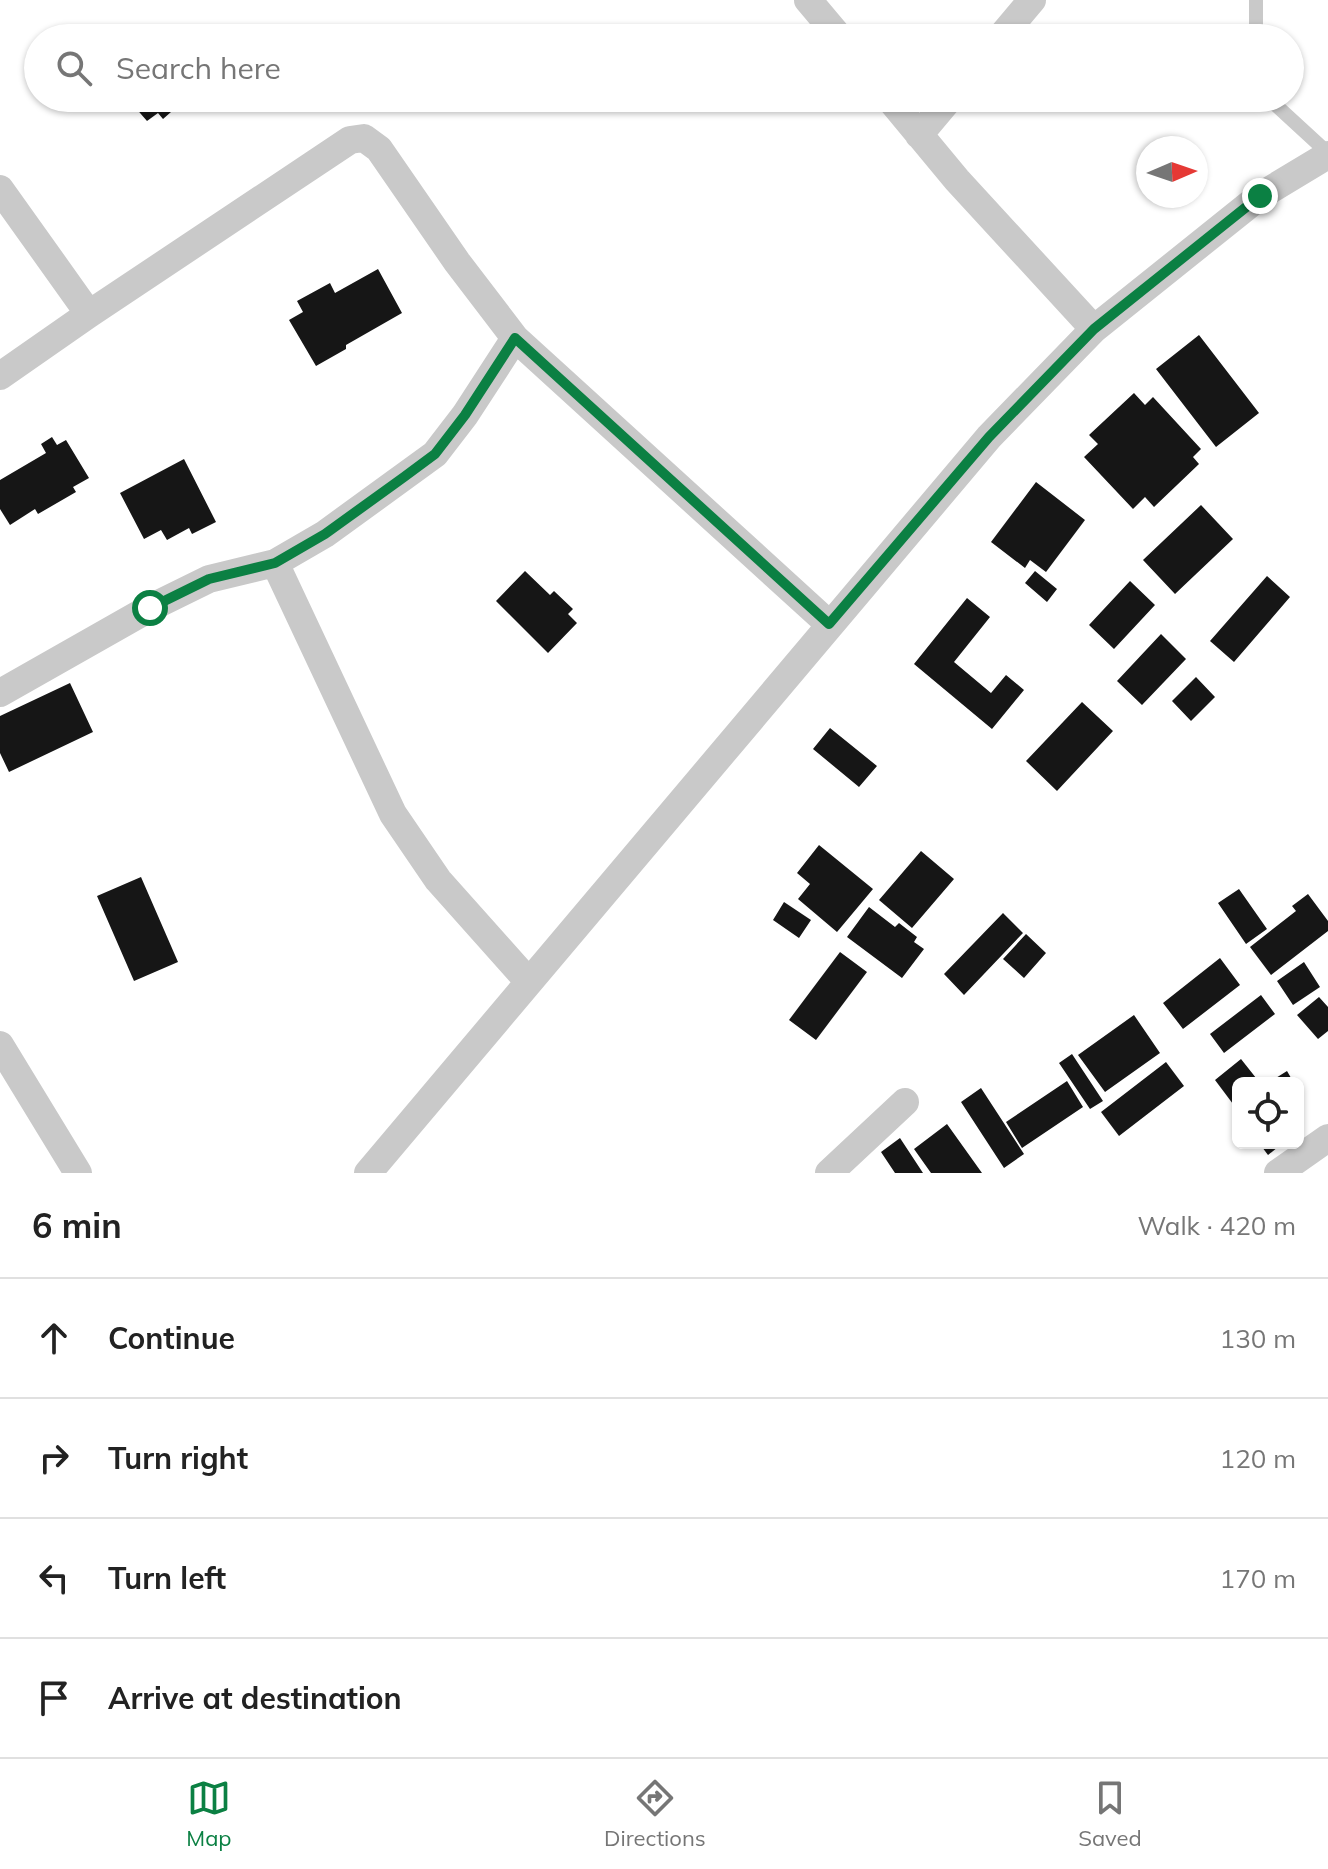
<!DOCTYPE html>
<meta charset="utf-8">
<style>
body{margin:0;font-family:Mulish,sans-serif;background:#f2f2f2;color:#222}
.controls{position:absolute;right:24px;bottom:24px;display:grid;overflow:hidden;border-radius:12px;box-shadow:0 2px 6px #0004}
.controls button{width:72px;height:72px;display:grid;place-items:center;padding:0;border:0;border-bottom:2px solid #e0e0e0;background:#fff;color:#222;font:40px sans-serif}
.compass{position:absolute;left:1136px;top:136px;width:72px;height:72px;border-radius:50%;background:#fff;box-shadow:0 2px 6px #0004;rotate:88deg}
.stop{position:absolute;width:24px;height:24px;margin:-18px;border:6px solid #0b8043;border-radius:50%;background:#fff}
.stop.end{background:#0b8043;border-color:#fff;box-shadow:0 2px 8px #0008}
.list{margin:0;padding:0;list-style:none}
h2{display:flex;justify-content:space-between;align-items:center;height:104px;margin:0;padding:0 32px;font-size:34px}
h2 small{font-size:26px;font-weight:400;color:#767676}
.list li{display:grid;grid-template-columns:52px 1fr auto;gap:24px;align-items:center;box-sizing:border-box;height:120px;padding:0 32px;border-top:2px solid #e0e0e0}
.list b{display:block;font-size:30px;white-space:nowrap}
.list em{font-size:26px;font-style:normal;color:#767676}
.icon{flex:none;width:44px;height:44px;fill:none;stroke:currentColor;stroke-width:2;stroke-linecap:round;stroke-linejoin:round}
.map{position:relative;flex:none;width:1328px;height:1173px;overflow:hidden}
.search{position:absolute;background:#fff;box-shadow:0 2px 6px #0004;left:24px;right:24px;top:24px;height:88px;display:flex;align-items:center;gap:20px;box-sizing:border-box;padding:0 28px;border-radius:44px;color:#767676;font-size:30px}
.sheet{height:584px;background:#fff}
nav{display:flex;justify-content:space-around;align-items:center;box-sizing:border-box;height:112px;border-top:2px solid #e0e0e0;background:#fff;font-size:22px;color:#767676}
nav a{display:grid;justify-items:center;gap:4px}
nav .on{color:#0b8043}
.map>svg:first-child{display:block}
.building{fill:#161616}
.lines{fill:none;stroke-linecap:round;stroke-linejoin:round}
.service{stroke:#c9c9c9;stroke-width:14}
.minor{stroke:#c9c9c9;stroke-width:28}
.route{stroke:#0b8043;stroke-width:10}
</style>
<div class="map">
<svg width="1328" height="1173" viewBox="0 0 1328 1173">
<rect width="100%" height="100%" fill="#fff"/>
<path class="building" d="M167 24 179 38H152Z
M127 98H187L163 119 158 113 147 121Z
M378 269 402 313 346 345V349L316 366 289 320 303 312 297 301 330 283 335 293Z
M1199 335 1259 413 1216 447 1156 369Z
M1134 393 1145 405 1153 397 1201 449 1193 457 1199 464 1154 507 1145 497 1133 509 1084 457 1098 444 1089 435Z
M52 437 57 445 66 440 89 478 73 487 76 492 38 514 35 509 10 525 0 509V480L46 453 41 444Z
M184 459 216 522 192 534 189 528 167 540 161 530 144 539 120 493Z
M1036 482 1085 520 1046 572 1030 560 1025 568 991 542Z
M1201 505 1233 539 1175 594 1143 560Z
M525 571 550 595 554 591 573 609 568 614 577 623 548 653 496 601Z
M1035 571 1057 589 1047 602 1025 583Z
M1267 576 1290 597 1234 662 1210 641Z
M1130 581 1155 605 1114 649 1089 625Z
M967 598 990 617 954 662 991 693 1006 675 1024 690 992 729 914 664Z
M1161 634 1186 659 1142 705 1117 681Z
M1196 677 1215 697 1191 721 1172 701Z
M70 683 93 732 9 772 0 753V716Z
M1082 702 1113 731 1057 791 1026 761Z
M830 728 877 766 859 787 813 749Z
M819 845 873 889 837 932 798 899 810 884 797 873Z
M921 851 954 879 912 928 879 900Z
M141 877 178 962 134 981 97 896Z
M1239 889 1267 929 1246 944 1218 903Z
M1308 894 1328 921V931L1271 975 1250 947 1296 911 1292 906Z
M784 902 811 920 799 938 773 920Z
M869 907 895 927 899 923 917 937 914 942 924 949 902 978 847 937Z
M1003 913 1023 933 964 995 944 974Z
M1026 934 1046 953 1024 978 1003 959Z
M840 952 867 972 816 1040 789 1020Z
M1220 958 1240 985 1183 1029 1163 1003Z
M1304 962 1320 987 1293 1005 1277 981Z
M1261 995 1275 1014 1224 1053 1210 1034Z
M1319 997 1328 1007V1031L1318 1039 1297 1015Z
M1134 1015 1160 1053 1105 1092 1078 1055Z
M1072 1054 1103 1101 1090 1109 1059 1063Z
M1241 1059 1260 1083H1238L1236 1108 1215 1080Z
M1166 1062 1184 1086 1119 1136 1101 1112Z
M1287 1071 1294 1083H1272L1271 1081Z
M1067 1081 1083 1107 1022 1148 1006 1122Z
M981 1088 1024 1154 1004 1168 961 1102Z
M947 1124 982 1173H931L914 1149Z
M900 1138 923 1173H895L881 1152Z
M1259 1143H1283L1268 1155Z"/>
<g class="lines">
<path class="service" d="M1256 0V38
M1268 98 1328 153"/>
<path class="minor" d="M808 0 840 38
M1000 38 1032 0
M889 98 957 180 1094 329
M919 135 950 98
M0 189 89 314
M0 376 89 314 350 140 364 138 379 149 457 262 515 338 829 624
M275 563 393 814 438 880 529 982
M0 693 150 608 209 579 275 563 325 534 435 454 465 415 515 338
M0 1045 78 1173
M368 1173 989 437 1094 329 1260 196 1328 155
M829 1173 905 1102
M1278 1173 1328 1138"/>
</g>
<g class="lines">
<path class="route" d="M150 608 209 579 275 563 325 534 404 477 435 454 465 415 515 338 829 624 989 437 1094 329 1260 196"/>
</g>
</svg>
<div class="controls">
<button><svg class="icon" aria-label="locate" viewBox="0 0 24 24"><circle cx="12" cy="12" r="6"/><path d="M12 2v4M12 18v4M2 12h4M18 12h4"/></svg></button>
</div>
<svg class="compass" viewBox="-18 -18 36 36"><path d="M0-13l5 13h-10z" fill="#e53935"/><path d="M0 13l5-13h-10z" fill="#767676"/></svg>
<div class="stop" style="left:150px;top:608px"></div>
<div class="stop end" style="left:1260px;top:196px"></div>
<div class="search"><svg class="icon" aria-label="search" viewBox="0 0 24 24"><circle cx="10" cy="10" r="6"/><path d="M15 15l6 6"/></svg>Search here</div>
</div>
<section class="sheet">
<h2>6 min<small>Walk · 420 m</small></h2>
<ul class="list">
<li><svg class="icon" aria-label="ahead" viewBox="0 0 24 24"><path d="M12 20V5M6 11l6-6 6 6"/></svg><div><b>Continue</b></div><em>130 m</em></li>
<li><svg class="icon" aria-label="right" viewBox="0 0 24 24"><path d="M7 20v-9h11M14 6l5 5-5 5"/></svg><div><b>Turn right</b></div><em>120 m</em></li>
<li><svg class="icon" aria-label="left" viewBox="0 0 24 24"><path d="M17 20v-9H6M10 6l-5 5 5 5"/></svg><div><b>Turn left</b></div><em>170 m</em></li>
<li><svg class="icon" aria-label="arrive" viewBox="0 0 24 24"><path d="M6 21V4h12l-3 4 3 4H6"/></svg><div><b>Arrive at destination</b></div></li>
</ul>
</section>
<nav>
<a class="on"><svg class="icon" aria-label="map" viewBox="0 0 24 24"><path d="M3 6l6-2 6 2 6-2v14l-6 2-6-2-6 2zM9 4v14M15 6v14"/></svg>Map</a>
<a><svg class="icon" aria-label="directions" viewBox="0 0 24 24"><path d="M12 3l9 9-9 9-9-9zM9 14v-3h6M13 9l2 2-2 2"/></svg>Directions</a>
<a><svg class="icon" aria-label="saved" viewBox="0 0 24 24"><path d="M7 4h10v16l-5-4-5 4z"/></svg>Saved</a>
</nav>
